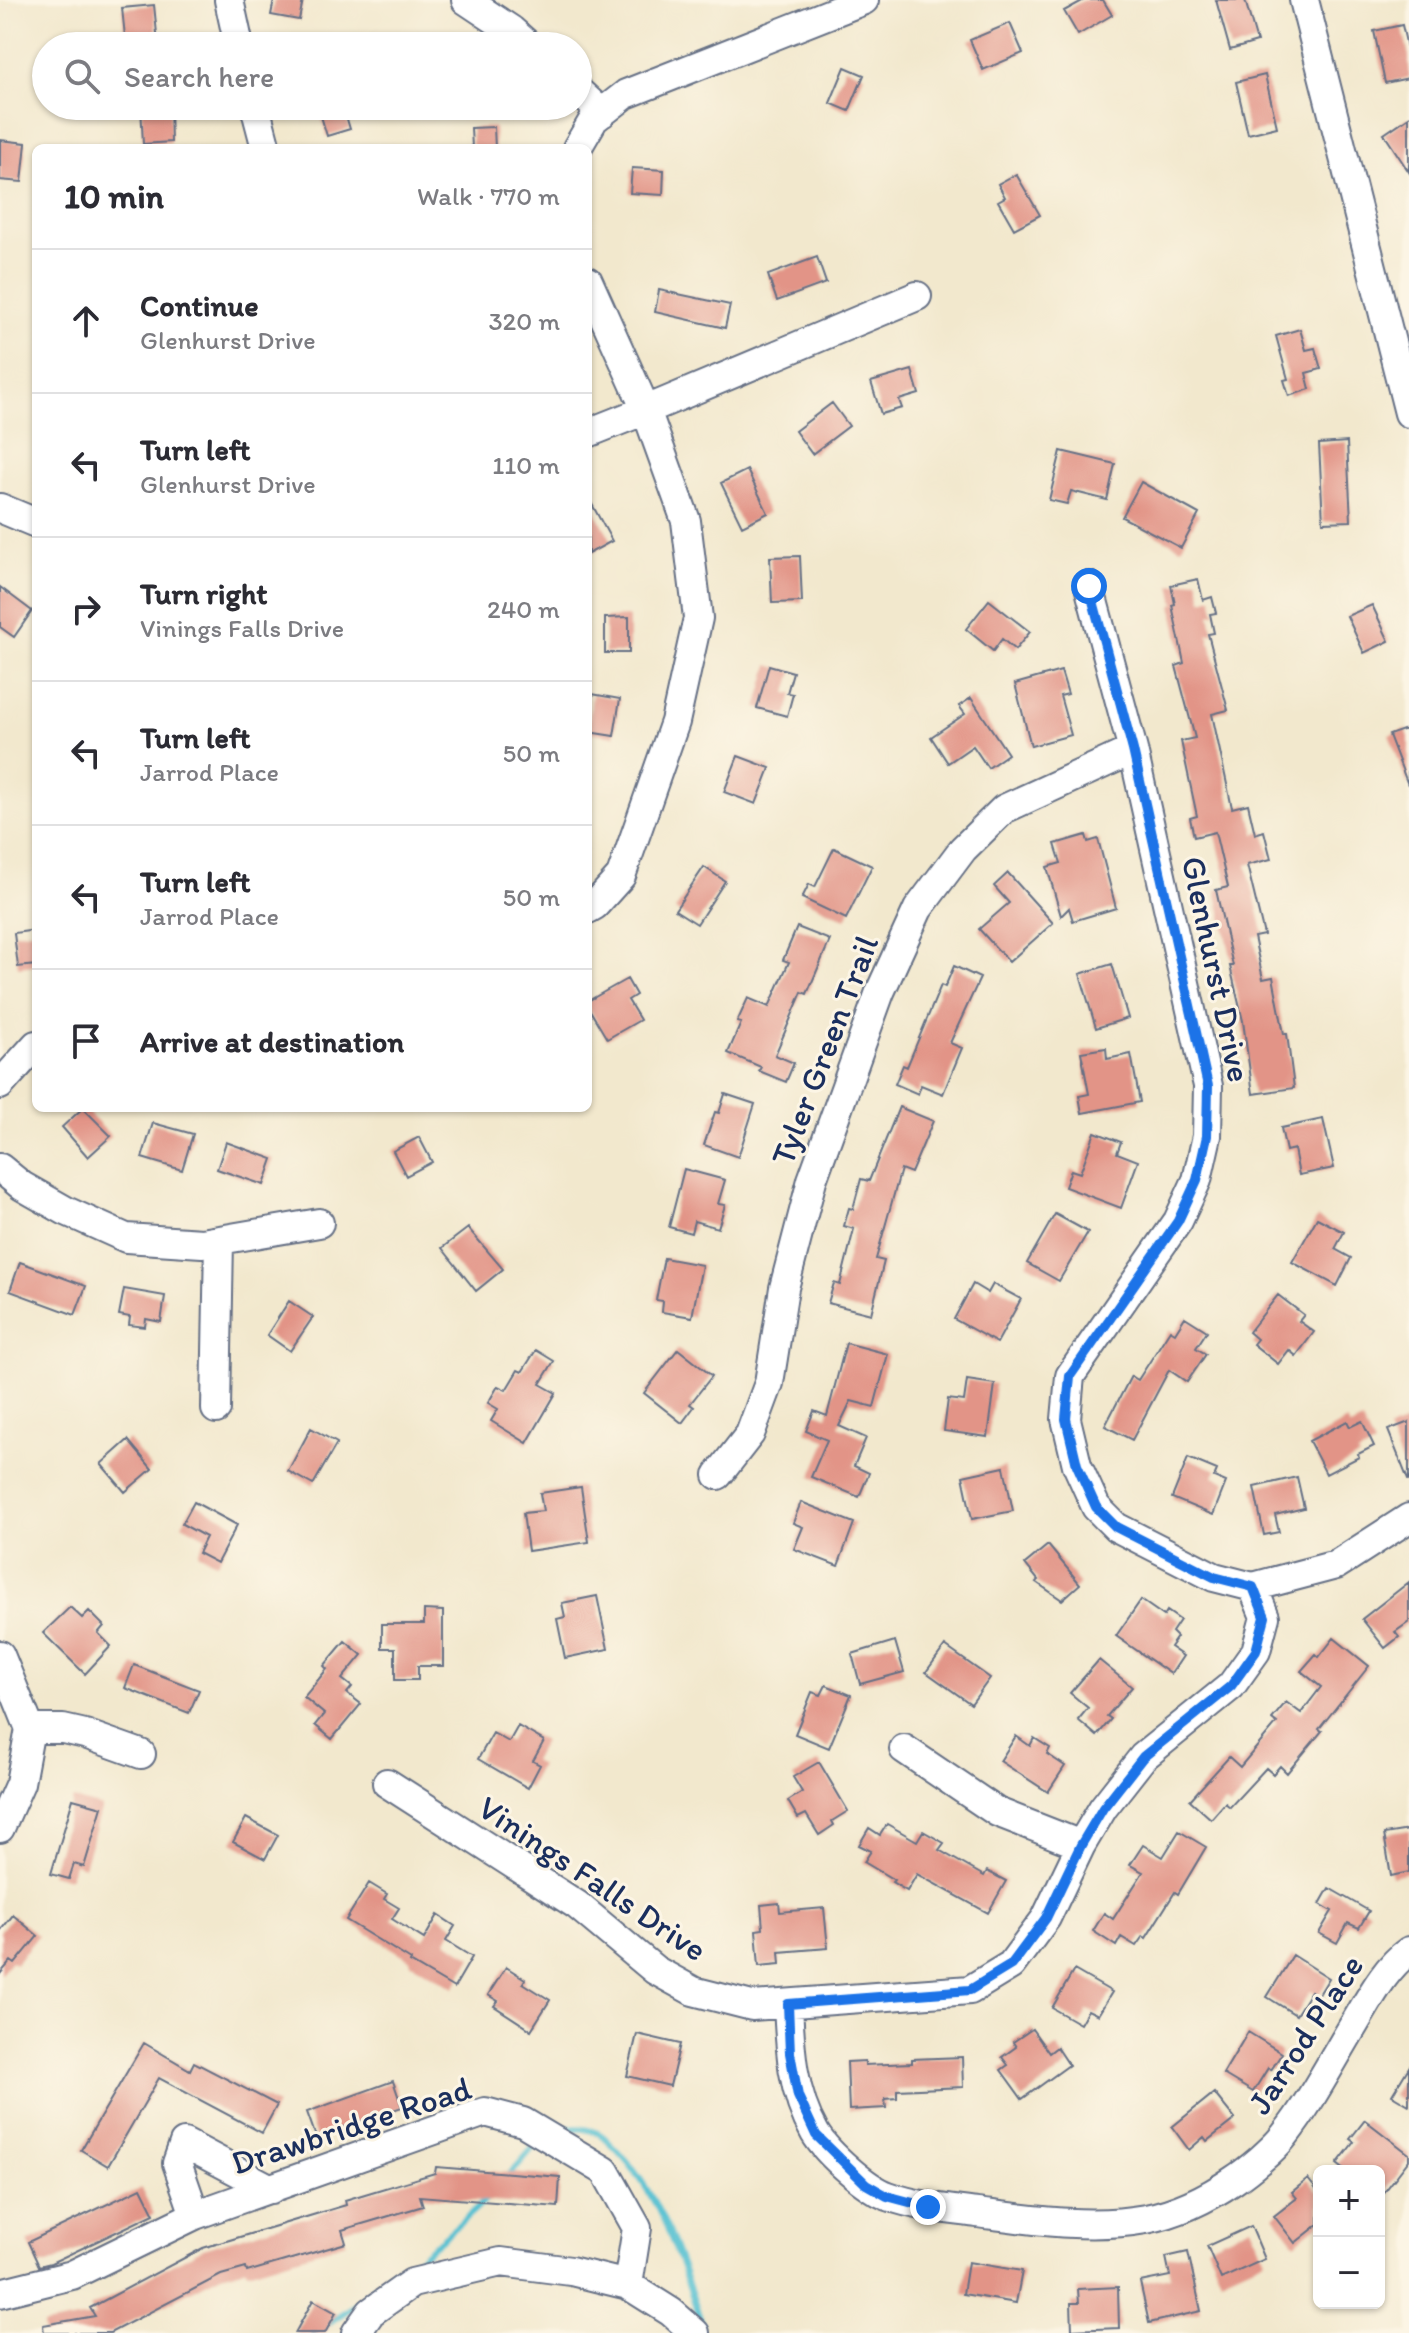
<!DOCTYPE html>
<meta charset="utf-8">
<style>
body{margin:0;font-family:Itim,sans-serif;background:#f2f2f3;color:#2b2b33}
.controls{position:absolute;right:24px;bottom:24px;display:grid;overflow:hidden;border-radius:12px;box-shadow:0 2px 6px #0004}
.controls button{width:72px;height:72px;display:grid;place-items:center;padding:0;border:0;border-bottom:2px solid #e1e1e2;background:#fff;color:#2b2b33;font:40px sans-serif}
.stop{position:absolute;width:24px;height:24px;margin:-18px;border:6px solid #1a73e8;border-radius:50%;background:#fff}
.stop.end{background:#1a73e8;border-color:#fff;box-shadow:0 2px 8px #0008}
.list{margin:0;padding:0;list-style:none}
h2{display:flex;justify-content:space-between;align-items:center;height:104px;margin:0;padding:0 32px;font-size:34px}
h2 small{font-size:26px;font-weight:400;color:#7c7c81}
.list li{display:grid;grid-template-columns:52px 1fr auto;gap:24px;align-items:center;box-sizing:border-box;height:144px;padding:0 32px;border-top:2px solid #e1e1e2}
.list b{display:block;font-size:30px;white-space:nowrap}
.list p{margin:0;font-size:26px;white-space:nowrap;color:#7c7c81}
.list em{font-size:26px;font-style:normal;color:#7c7c81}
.icon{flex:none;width:44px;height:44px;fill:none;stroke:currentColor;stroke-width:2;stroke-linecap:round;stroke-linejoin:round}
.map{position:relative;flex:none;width:1409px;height:2333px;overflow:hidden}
.search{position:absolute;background:#fff;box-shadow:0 2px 6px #0004;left:32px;top:32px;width:560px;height:88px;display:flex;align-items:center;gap:20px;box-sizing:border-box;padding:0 28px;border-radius:44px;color:#7c7c81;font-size:30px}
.panel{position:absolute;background:#fff;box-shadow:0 2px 6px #0004;left:32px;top:144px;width:560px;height:968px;border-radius:12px}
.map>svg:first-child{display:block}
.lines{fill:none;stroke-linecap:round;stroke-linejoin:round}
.stream{stroke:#57c1d2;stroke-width:6}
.building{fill:#e29487}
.minor-casing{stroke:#667085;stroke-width:32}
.minor{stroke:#fff;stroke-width:28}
.route{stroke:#1a73e8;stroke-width:10}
.labels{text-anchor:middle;stroke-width:6;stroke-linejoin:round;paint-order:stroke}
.street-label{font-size:34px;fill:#1b2f5e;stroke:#fcf5e5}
</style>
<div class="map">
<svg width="1409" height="2333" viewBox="0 0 1409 2333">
<rect width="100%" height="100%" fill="#fcf5e5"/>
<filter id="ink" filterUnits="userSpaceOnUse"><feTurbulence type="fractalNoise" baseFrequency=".0125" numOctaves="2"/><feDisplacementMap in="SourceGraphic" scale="16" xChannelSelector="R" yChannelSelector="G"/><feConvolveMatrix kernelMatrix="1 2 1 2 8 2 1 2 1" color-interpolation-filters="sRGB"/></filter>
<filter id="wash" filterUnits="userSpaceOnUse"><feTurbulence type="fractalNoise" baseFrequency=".006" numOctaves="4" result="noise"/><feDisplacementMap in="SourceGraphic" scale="32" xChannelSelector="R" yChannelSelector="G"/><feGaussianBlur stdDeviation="1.8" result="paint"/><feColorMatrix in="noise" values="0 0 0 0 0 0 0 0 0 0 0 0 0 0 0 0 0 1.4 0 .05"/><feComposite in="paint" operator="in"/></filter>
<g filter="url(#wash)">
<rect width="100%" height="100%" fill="#f2e8cd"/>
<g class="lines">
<path class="stream" d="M556 2129C570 2127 584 2127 598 2133 605 2136 610 2144 616 2149 663 2197 680 2263 702 2324
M506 2179 538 2142
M313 2333C375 2293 437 2248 490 2195"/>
</g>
<g id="blocks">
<path class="building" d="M274 0H303L299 20 271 15Z
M1084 0H1103L1112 15 1078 35 1064 11Z
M1216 0H1245L1257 42 1230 50Z
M154 5 158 43 126 46 122 8Z
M1010 23 1023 53 983 70 970 40Z
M1402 25 1409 56V78L1385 83 1374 31Z
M845 67 864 75 849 111 830 103Z
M1265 75 1277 127 1248 134 1236 82Z
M141 106H170L171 142 143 144Z
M318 106H343L350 129 327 136Z
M1409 117V172L1384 134Z
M494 127 495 148H472L471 128Z
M0 140 26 143 22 182 0 180Z
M632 168 664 170 663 195 630 193Z
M1016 174 1040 215 1014 229 998 201 1005 197 998 184Z
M817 257 826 283 777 301 768 275Z
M659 290 730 305 725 328 655 312Z
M1300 329 1306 350 1315 348 1321 369 1306 373 1310 389 1289 396 1284 380 1288 379 1276 336Z
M912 370 919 394 899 400 902 408 881 414 871 382Z
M832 403 849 426 812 454 795 431Z
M1347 442 1351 521 1323 522 1319 444Z
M1061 451 1115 464 1107 500 1071 491 1067 504 1049 500Z
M747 470 768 513 742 526 721 483Z
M1141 482 1199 514 1181 548 1122 517Z
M588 497 612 541 588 554Z
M800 556 802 602 772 603 770 557Z
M1198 579 1203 600 1212 597 1216 613 1210 614 1214 633 1208 634 1228 710 1212 714 1232 808 1248 804 1255 834 1264 831 1271 859 1247 865 1264 935 1254 937 1263 979 1273 977 1284 1034H1287L1294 1088 1253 1094 1243 1021 1230 966H1233L1216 890 1228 887 1215 832 1194 837 1190 818 1197 816 1181 741 1195 738 1176 666 1184 663 1172 605 1175 604 1171 585Z
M0 587 32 611 14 637 0 627Z
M989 600 1030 632 1015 650 1002 639 993 651 966 629Z
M1372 605 1389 641 1364 653 1347 616Z
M629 617V653H605V618Z
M769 665 793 672 787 693 793 694 787 716 757 708Z
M1061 671 1068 694 1060 696 1071 735 1031 746 1015 684Z
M592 694 620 699 614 736 588 732Z
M971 698 1008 754 988 768 973 746 948 763 931 737 965 714 959 706Z
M1406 729 1409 737 1408 785 1389 735Z
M738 756 770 768 756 804 724 792Z
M1086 835 1088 842 1098 839 1116 908 1073 921 1069 908 1061 916 1047 867 1061 863 1055 844Z
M834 848 872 866 846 919 802 898 809 884 815 887Z
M704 867 725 881 697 924 675 910Z
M1008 873 1053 923 1009 962 979 929 1009 903 994 886Z
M797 927 830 940 807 994 802 992 775 1055 794 1063 786 1082 759 1071 761 1067 728 1053 741 1023 737 1022 748 998 769 1007 789 962 783 960Z
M36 930V965L18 967 14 933Z
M1112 964 1128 1018 1096 1028 1080 974Z
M954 966 980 978 950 1043 962 1048 943 1094 921 1085 918 1094 895 1084 903 1065 907 1067 941 985 945 987Z
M627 979 636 995 628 1000 640 1020 607 1039 588 1007V1001Z
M1106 1048 1107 1059 1131 1054 1140 1102 1082 1113 1079 1096 1089 1094 1081 1052Z
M725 1094 755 1104 738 1157 704 1145 715 1112 719 1113Z
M899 1107 933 1121 911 1173 901 1169 876 1259 884 1261 871 1314 828 1303 834 1283 840 1285 854 1229 844 1226 849 1208 853 1209 861 1179 869 1181Z
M83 1108 111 1136 88 1157 62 1127Z
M1323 1119 1334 1168 1299 1175 1294 1149 1286 1151 1281 1128Z
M153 1123 193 1134 182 1170 142 1158Z
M1095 1132 1121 1142 1117 1153 1138 1161 1121 1208 1065 1187 1071 1170 1080 1173Z
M419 1137 432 1162 406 1176 393 1151Z
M226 1142 273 1159 264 1185 217 1169Z
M684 1169 725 1180 718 1204 725 1205 718 1228 694 1221 691 1233 669 1227Z
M1055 1214 1088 1232 1059 1281 1027 1263Z
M1317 1218 1344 1232 1335 1249 1351 1258 1337 1286 1292 1262Z
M468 1228 503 1269 476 1291 442 1248Z
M664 1258 702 1265 692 1317 662 1312 663 1301 656 1300Z
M20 1262 86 1286 75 1315 10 1291Z
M973 1284 988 1293 993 1284 1021 1299 997 1343 954 1319Z
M124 1289 165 1296 161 1322 146 1319 145 1327 129 1325 130 1317 119 1315Z
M1278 1295 1304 1315 1299 1321 1314 1332 1296 1356 1289 1350 1278 1364 1253 1344 1257 1339 1249 1332Z
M289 1301 313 1317 290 1351 267 1335Z
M1185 1317 1207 1331 1196 1348 1206 1354 1187 1382 1169 1370 1132 1440 1105 1426 1131 1376 1138 1380 1170 1330 1175 1333Z
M846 1343 888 1354 874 1407 851 1401 839 1426 866 1438 854 1466 869 1473 859 1497 811 1477 827 1440 806 1431 814 1411 827 1416Z
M678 1349 712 1376 690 1404 694 1407 682 1423 644 1393Z
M536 1350 554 1361 540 1384 556 1393 527 1443 491 1421 498 1409 488 1403 498 1386 506 1390 518 1370 522 1372Z
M967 1380 995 1384 988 1437 944 1431 948 1399 964 1401Z
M1347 1421 1350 1427 1362 1421 1374 1446 1358 1454 1359 1457 1326 1474 1309 1441Z
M1409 1422V1480H1408L1388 1430Z
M311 1428 337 1443 313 1485 288 1471Z
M128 1440 152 1469 125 1492 101 1464Z
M1188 1458 1217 1470 1214 1477 1226 1482 1213 1515 1172 1498Z
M1004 1467 1013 1511 972 1519 963 1476Z
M1297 1477 1304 1508 1275 1515 1279 1532 1264 1535 1254 1487Z
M581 1487 589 1542 528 1551 523 1513 543 1511 540 1493Z
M194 1502 237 1525 217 1563 198 1553 206 1537 182 1524Z
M801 1502 854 1523 838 1566 794 1549 803 1527 793 1523Z
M1048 1545 1080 1584 1062 1600 1036 1582 1038 1580 1025 1564Z
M1409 1582V1622L1395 1632 1399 1637 1385 1648 1362 1619Z
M597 1596 608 1649 565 1658 557 1619 565 1617 562 1603Z
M1141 1600 1164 1616 1167 1611 1180 1620 1172 1632 1177 1637 1170 1647 1183 1656 1171 1674 1116 1636Z
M70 1607 82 1618 89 1611 104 1626 98 1633 111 1646 85 1674 43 1633Z
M424 1610 443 1611V1666H418V1680H395V1648H382V1624H424Z
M1334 1638 1369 1666 1319 1729 1322 1731 1287 1773 1280 1766 1273 1774 1266 1768 1230 1807 1225 1803 1211 1819 1190 1800 1229 1757 1240 1767 1277 1723 1272 1719 1286 1702 1301 1713 1321 1687 1301 1671 1316 1654 1319 1657Z
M345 1641 362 1655 342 1679 352 1687 347 1693 361 1704 332 1739 315 1725 324 1714 304 1697 327 1669 324 1666Z
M895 1641 904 1672 860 1684 852 1654Z
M945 1646 990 1678 971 1704 926 1672Z
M1099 1660 1132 1687 1107 1716 1111 1719 1097 1736 1078 1720 1088 1708 1070 1693Z
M134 1665 199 1690 189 1713 125 1688Z
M826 1685 851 1695 829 1748 795 1734 812 1692 821 1695Z
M518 1726 544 1741 533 1761 540 1765 528 1788 478 1759 493 1733 509 1742Z
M1016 1736 1030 1746 1034 1738 1050 1748 1047 1754 1065 1766 1048 1792 1000 1761Z
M819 1762 848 1811 832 1821 834 1825 819 1835 806 1814 798 1818 788 1801 802 1792 793 1777Z
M73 1799 102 1807 84 1867 74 1864 69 1879 51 1874Z
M246 1818 278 1835 265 1859 233 1842Z
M887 1824 917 1841 923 1831 944 1843 939 1850 984 1876 987 1871 1006 1881 988 1913 917 1874 907 1891 892 1882 894 1880 864 1862 871 1851 859 1845 869 1828 880 1835Z
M1409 1830V1872L1391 1876 1384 1834Z
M1179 1831 1206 1847 1178 1894 1175 1892 1146 1938 1143 1936 1136 1946 1121 1937 1116 1946 1093 1931 1104 1913 1113 1919 1143 1872 1130 1865 1143 1845 1163 1857Z
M369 1883 387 1894 384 1899 399 1908 392 1919 424 1939 438 1915 455 1926 446 1941 472 1957 454 1988 410 1962 411 1960 346 1920Z
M1329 1888 1369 1911 1359 1928 1348 1923 1337 1943 1319 1933 1332 1911 1320 1904Z
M779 1903 780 1912 824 1908 828 1948 779 1952 780 1964 759 1966 756 1930 763 1929 761 1905Z
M13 1915 38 1936 15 1964 11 1961 0 1974V1931Z
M1293 1955 1329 1978 1318 1996 1311 1991 1296 2015 1267 1997Z
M506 1967 525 1979 523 1983 550 2000 531 2030 494 2006 498 2001 488 1995Z
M1074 1970 1112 1992 1098 2015 1088 2010 1080 2024 1052 2008Z
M1032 2029 1049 2053 1057 2047 1069 2065 1022 2099 1001 2070 1008 2065 1002 2057 1016 2047 1013 2042Z
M1248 2032 1282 2053 1271 2070 1268 2068 1253 2092 1223 2074Z
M637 2034 680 2044 670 2086 627 2076Z
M144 2043 190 2070 194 2062 277 2105 262 2133 159 2078 108 2166 81 2150Z
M962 2057 963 2087 897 2090V2098L885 2099 886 2108 849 2110 847 2062 865 2061V2065L912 2063V2059Z
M1409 2067V2105L1392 2095Z
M393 2081 402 2107 316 2137 307 2112Z
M1214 2093 1235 2119 1207 2141 1204 2137 1189 2150 1172 2127Z
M1365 2120 1409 2154V2160L1379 2199V2171H1346L1337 2164 1354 2142 1350 2139Z
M436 2167 560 2177 558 2207 420 2196 423 2206 342 2230 346 2243 247 2272 246 2268 221 2275 110 2333H44L43 2325 95 2316 90 2308 203 2248 346 2205 345 2200 435 2173Z
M1308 2179 1319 2193V2224L1295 2243 1274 2216 1297 2198 1292 2192Z
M141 2188 154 2214 51 2263 39 2266 28 2242Z
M1251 2226 1265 2259 1221 2279 1207 2246Z
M1188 2252 1201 2311 1149 2323 1140 2282 1170 2276 1166 2257Z
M968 2262 1022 2271 1016 2303 963 2294Z
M1118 2287 1119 2328 1072 2330 1071 2303H1079L1078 2289Z
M313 2300 336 2313 325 2333H295Z"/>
</g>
</g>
<g filter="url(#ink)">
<use href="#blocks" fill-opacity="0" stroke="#667085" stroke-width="2"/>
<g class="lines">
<g class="minor-casing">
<path id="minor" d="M229 0 239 46
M466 0 511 30 529 46
M1304 0 1409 413
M578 91 602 113
M255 106 266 148
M577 148 594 119 626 94 864 0
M588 281 646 410 686 521 698 618 675 722 621 876 595 905 588 909
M588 433 646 410 917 296
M0 508 36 523
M1089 586 1133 750 1208 1086 1207 1136 1197 1180 1178 1221 1070 1376 1066 1419 1077 1465 1096 1507 1116 1527 1214 1577 1253 1587 1336 1565 1409 1518
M0 1085 36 1045
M0 1168 22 1186 66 1211 126 1238 202 1243 319 1223
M216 1409 219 1240
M718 1475 750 1434 769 1383 784 1288 812 1180 880 992 918 909 963 849 1004 809 1133 750
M0 1655 30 1729 20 1783 0 1828
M30 1729H63L85 1734 141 1754
M904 1749 997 1812 1081 1845
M387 1783 577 1905 655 1970 693 1991 752 2006 970 1990 1011 1965 1046 1918 1081 1845 1103 1808 1143 1757 1231 1686 1256 1651 1265 1617 1253 1587
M788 2004C790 2049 792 2093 815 2133 827 2153 866 2188 888 2196 916 2206 947 2209 977 2213 1032 2220 1090 2229 1146 2219 1176 2213 1208 2198 1234 2180 1249 2170 1273 2150 1284 2136 1311 2102 1332 2061 1355 2023 1370 1998 1385 1968 1409 1951
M195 2215 177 2163 184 2143 271 2189
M0 2293 72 2275 195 2215 485 2112 523 2122 605 2171 637 2228 628 2285
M356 2333 371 2312 412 2283 501 2262 571 2271 628 2285 671 2312 695 2333"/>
</g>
<use href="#minor" class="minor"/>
</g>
</g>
<g class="lines" filter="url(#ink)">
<path class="route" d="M928 2207 887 2196 866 2184 816 2135 798 2096 790 2053 788 2004 970 1990 1011 1965 1046 1918 1081 1845 1103 1808 1143 1757 1231 1686 1256 1651 1265 1617 1253 1587 1214 1577 1116 1527 1096 1507 1077 1465 1066 1419 1070 1376 1178 1221 1197 1180 1207 1136 1208 1086 1133 750 1089 586"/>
</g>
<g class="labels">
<g class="street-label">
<text transform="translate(1217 969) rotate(78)" y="12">Glenhurst Drive</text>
<text transform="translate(824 1050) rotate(-69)" y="12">Tyler Green Trail</text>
<text transform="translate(593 1878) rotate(34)" y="12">Vinings Falls Drive</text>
<text transform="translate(1305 2034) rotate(-57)" y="12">Jarrod Place</text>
<text transform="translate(351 2125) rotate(-18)" y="12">Drawbridge Road</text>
</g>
</g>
</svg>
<div class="controls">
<button>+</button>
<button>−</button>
</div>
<div class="stop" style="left:1089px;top:586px"></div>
<div class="stop end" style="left:928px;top:2207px"></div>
<div class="search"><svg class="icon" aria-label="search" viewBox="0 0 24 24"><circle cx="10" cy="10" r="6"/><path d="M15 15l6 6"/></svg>Search here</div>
<section class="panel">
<h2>10 min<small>Walk · 770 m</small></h2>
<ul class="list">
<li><svg class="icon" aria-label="ahead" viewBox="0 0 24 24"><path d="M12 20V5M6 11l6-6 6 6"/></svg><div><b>Continue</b><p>Glenhurst Drive</p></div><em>320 m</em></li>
<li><svg class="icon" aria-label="left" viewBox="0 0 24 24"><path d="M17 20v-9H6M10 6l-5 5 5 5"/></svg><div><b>Turn left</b><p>Glenhurst Drive</p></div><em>110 m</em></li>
<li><svg class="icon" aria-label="right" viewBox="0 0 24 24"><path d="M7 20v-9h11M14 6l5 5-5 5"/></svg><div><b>Turn right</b><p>Vinings Falls Drive</p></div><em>240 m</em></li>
<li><svg class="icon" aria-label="left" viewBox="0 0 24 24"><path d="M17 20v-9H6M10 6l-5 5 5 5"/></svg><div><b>Turn left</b><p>Jarrod Place</p></div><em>50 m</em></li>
<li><svg class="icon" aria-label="left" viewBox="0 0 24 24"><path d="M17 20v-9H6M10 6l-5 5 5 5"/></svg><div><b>Turn left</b><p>Jarrod Place</p></div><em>50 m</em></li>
<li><svg class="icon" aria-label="arrive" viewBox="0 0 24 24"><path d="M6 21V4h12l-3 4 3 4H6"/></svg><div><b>Arrive at destination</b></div></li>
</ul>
</section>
</div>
